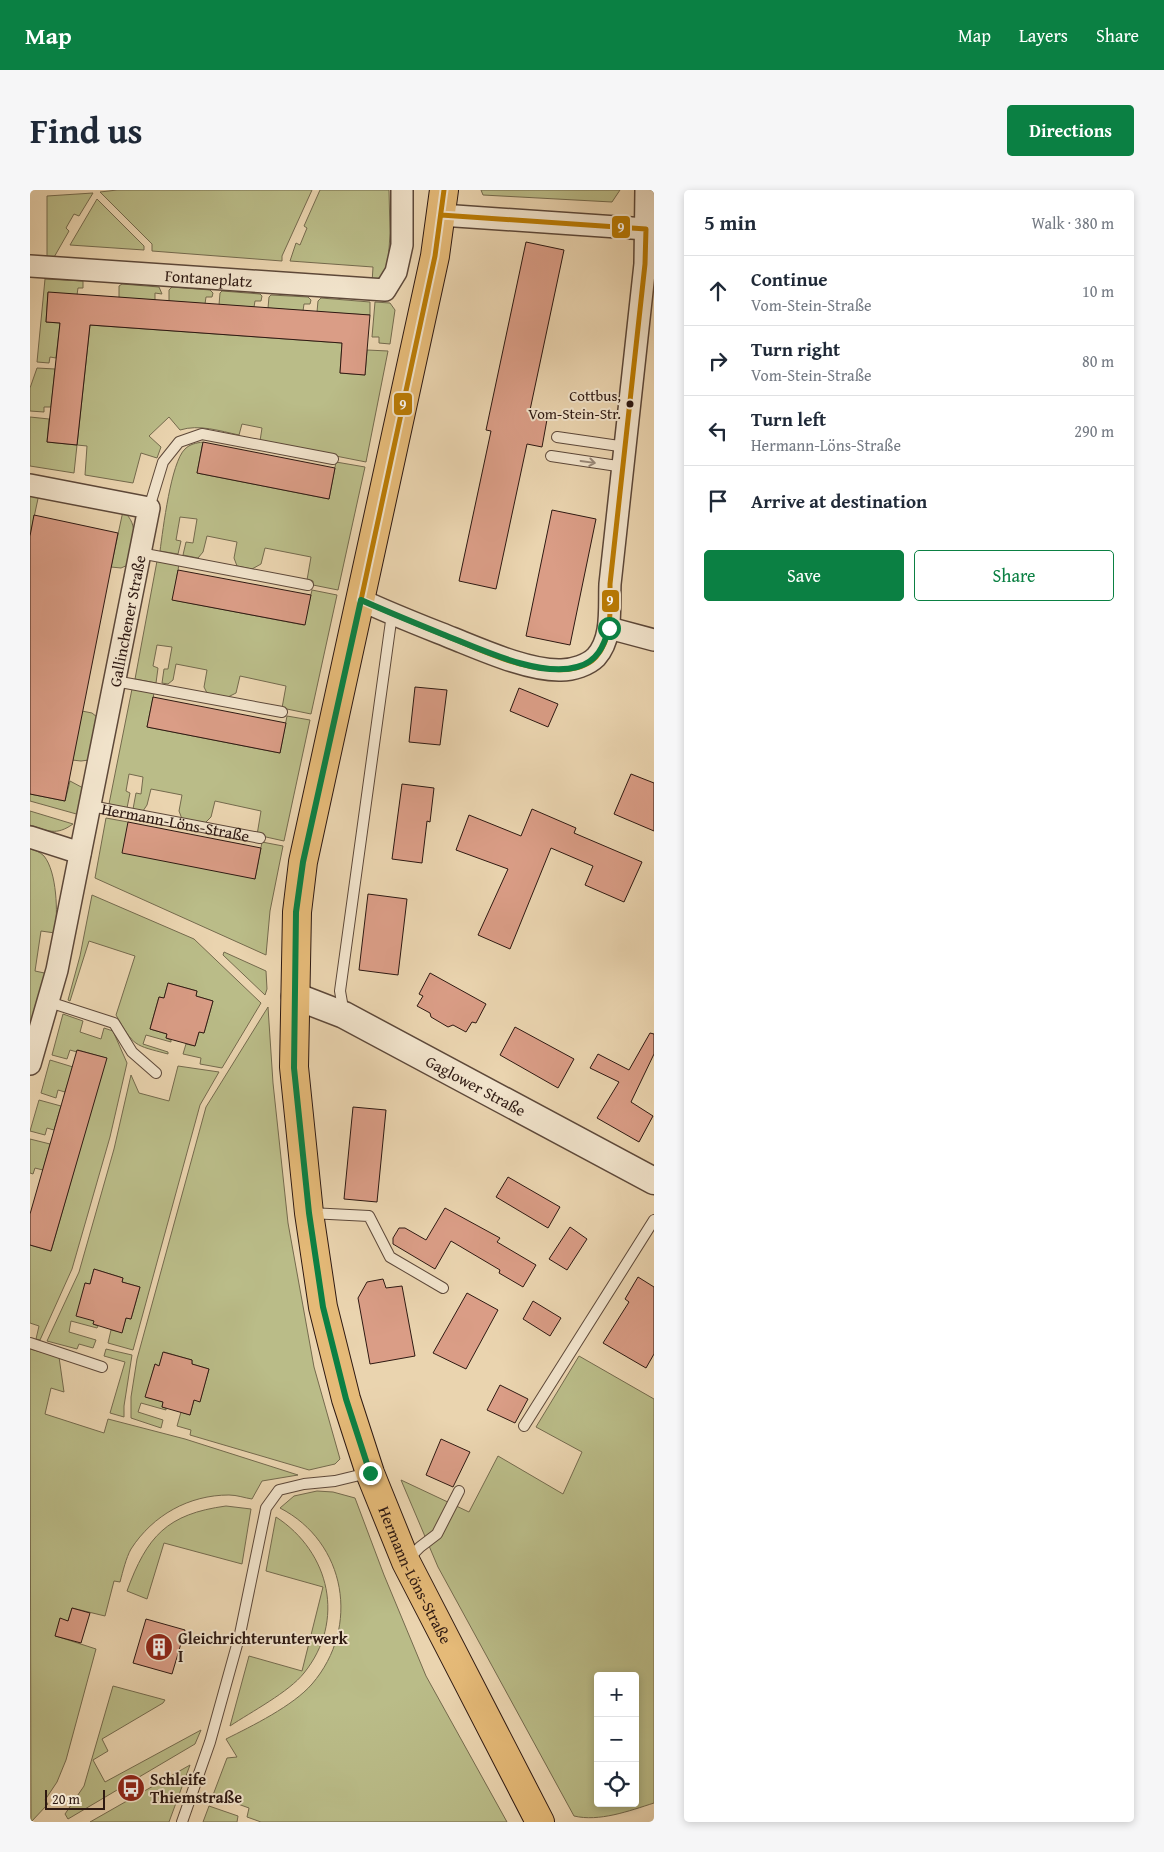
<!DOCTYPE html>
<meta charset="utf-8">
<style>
body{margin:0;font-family:"Gentium Book Plus",serif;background:#f6f6f7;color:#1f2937}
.controls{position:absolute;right:15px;bottom:15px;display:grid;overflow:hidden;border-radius:5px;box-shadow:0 2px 8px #0003}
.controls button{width:45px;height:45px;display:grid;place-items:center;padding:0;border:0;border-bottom:1px solid #e0e1e3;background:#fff;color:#1f2937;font:25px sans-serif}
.scale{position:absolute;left:15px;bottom:12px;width:60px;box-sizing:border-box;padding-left:5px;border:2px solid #2e1912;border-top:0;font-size:14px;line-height:18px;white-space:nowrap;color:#2e1912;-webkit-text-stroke:4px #f1e3cb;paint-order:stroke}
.stop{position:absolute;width:15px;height:15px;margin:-11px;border:4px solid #0b8043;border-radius:50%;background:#fff}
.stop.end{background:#0b8043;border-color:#fff;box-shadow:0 1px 5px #0008}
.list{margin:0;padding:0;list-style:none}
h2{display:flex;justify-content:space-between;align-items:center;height:65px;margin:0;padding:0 20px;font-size:21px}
h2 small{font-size:16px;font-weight:400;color:#747a83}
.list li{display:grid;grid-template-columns:32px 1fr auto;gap:15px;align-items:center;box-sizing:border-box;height:70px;padding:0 20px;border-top:1px solid #e0e1e3}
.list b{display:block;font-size:19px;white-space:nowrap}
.list p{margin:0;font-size:16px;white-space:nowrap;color:#747a83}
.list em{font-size:16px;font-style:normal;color:#747a83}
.actions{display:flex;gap:10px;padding:15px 20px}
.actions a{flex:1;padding:11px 0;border:1px solid #0b8043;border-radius:5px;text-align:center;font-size:18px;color:#0b8043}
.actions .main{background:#0b8043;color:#fff}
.icon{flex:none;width:28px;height:28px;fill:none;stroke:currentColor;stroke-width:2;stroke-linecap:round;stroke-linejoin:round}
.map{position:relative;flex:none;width:624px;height:1632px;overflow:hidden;border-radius:5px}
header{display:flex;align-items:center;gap:30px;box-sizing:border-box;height:70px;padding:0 25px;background:#0b8043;color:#fff}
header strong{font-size:24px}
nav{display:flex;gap:28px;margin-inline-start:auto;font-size:18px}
.intro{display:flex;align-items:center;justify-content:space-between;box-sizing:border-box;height:120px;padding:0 30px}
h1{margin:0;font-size:35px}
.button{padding:12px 22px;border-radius:5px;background:#0b8043;color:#fff;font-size:18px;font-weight:700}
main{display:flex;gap:30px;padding:0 30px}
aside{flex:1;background:#fff;border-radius:5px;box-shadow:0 2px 8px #0003}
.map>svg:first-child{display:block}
.green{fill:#babc88;stroke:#746a4d;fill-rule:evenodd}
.building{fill:#da9d86;stroke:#2e1912}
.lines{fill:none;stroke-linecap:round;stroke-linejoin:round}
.service-casing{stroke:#5d4839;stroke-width:12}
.minor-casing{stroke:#5d4839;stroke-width:24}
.tertiary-casing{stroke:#5d4839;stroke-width:29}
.primary-casing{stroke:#2e1912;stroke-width:30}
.service{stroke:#f1e3cb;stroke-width:10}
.minor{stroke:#f1e3cb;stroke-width:21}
.tertiary{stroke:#f1e3cb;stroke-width:26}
.primary{stroke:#e5ba78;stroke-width:28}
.bus-1-casing{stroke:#f1e3cb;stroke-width:9}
.bus-1{stroke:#bb7c05;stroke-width:5}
.oneway{stroke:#998878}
.route{stroke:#0b8043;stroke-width:6}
.bus-dot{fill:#2e1912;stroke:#f1e3cb;stroke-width:2}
.labels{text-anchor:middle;stroke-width:4;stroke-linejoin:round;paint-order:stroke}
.bus-label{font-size:15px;fill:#2e1912;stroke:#f1e3cb;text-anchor:end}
.street-label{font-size:16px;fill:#2e1912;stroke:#f1e3cb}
.poi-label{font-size:16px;font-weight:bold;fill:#2e1912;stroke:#f1e3cb;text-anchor:start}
.line-badge{stroke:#f1e3cb;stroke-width:2}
.badge-label{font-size:14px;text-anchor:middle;font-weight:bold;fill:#fff}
</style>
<header>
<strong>Map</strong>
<nav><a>Map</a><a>Layers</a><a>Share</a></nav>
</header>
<div class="intro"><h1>Find us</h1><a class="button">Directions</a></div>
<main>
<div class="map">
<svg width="624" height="1632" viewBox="0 0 624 1632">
<rect width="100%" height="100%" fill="#ead4af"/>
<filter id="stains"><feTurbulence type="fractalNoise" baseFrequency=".004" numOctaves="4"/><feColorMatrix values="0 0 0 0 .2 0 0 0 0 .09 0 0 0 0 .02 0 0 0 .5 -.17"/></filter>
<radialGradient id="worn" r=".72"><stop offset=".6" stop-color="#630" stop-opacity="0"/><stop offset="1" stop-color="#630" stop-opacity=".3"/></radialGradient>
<path class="green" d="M87 0H282L252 66V71L122 61V54L70 2Z
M290 0H359L360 43 358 77 349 91 342 93 343 77 260 71 266 53 270 55 277 38 274 36Z
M451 0H590L582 12 453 5Z
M63 3 49 26 44 24 36 38 39 41 23 69H17V6Z
M67 9 114 56V60L40 55Z
M15 89 53 91V98H48L47 105 18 103 16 132 30 133 26 168 20 167 19 173 7 172Z
M92 94 129 97 132 104 125 103V110L89 108V96Z
M142 97 180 100 183 103 182 107H176L175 114 139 111V100Z
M192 101 230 104 232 106 231 111H225L224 117 189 115 190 103Z
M241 105 278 107 281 110 280 114H274L273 121 238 118 239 107Z
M291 108 340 112V125L287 122 288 111Z
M345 112 360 113 365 120 360 154 349 153V147H342Z
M60 135 312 153 310 183 335 185 337 160 358 161 336 272 230 251 232 238 212 234 209 245C190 241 169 234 150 240L139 227 119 246 131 257 127 268 111 263 103 293 55 285 57 256 47 255 44 283 0 276V227L19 229 17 252 47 255Z
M7 178 25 179 21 217H14V222L0 221V198Z
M173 252 167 283 299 309 306 272 335 277 308 400 283 395V391L277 390 281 367 235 358 231 374 222 379 207 376 204 368 207 352 177 346 173 362 168 368 153 365 156 352 163 353 167 329 150 327 146 350 151 351 148 364 130 361C133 339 141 272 155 259 160 254 166 253 173 252Z
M9 304 0 346V305Z
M93 321C111 336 102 354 98 375L91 378 81 377Z
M127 371 149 374 143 410 274 435 282 400 307 405 281 524 252 518 256 496 210 486 206 503 198 507 177 503 174 497 177 480 146 474 143 490 138 494 132 493 134 479H138L142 457 127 455 123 476 128 478 126 493 105 489Z
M102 499 124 503 117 537 250 563 257 526 280 530 254 651 227 645 231 621 185 611 181 627 175 633 152 629 149 621 152 605 121 599 117 615 113 621 103 619 106 603 111 604 113 587 99 584 96 601 100 603 97 618 79 614Z
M52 521 62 523 67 527 59 570 51 571 42 570Z
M40 591 55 599 50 625 0 611V604L35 611Z
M0 621 43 634C26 646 18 641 0 635Z
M76 628 98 632 225 689 232 652 253 656 240 721 236 765 65 688Z
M0 659C5 660 10 662 14 666 27 682 28 723 25 743L11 741 5 781 19 784 0 846Z
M62 705 164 749 231 813 192 878 170 874 171 868 153 864 156 854 165 856 169 842 174 843 183 811 166 806 167 801 138 793 134 808 129 807 120 839 137 844 136 848 141 850V852L116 845 113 854 138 862V864C104 855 104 857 86 825L105 766 59 751 40 811 38 810 50 766Z
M194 762 236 781 237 799 235 805 193 765Z
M238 817 243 893 258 1033 284 1177 310 1269 305 1274 279 1280 160 1245 161 1240 147 1236 151 1222 160 1225 164 1210 170 1211 179 1179 162 1174V1170L134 1162 129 1176 125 1174 116 1207 133 1212 132 1217 136 1218V1220L111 1213 108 1222 133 1230 131 1238 101 1228V1207L107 1169 176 917Z
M33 824 53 831 50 842 71 849 74 838 83 841 97 873 80 947 42 1079 10 1150 6 1149 9 1136 0 1133V1055L21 1061 76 868 48 860 47 862 40 860 37 869 22 865Z
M20 870 43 877 35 902 28 900 26 908 11 903Z
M148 876 189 882 170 915 103 1160 78 1153 81 1140 92 1142 96 1128 101 1129 110 1097 92 1092 93 1088 64 1079 60 1094 55 1093 64 1131 63 1134 68 1136 67 1138 41 1131 39 1142 66 1150 63 1158 49 1154 47 1159 17 1151 49 1082 84 959 101 885 109 903 139 911Z
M9 910 31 916 24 940 17 938 15 945 0 941Z
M0 949 20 954 13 980 5 978 3 984 0 983Z
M0 1159 29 1167 34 1202 21 1198 15 1224 74 1243 78 1229 155 1249 268 1285 232 1291 222 1309C215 1308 207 1305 199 1305 159 1305 123 1325 101 1359 96 1368 93 1381 90 1392L84 1391 75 1426 42 1418 38 1431 30 1429 26 1446 66 1459 36 1570 27 1592 15 1610 18 1614 1 1632Z
M76 1159 102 1165 94 1216V1227L80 1223 95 1172 74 1166Z
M549 1166 624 1209V1613C599 1621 569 1632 544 1626L408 1377 371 1290 439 1322 468 1266 533 1304 552 1262 506 1237ZM568 1486H605V1613H568Z
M287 1301 303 1302 325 1308 354 1385 396 1486 477 1632H231L217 1627 219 1618 183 1605 197 1568 207 1567 196 1549C222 1536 263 1516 282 1494 331 1437 316 1352 250 1318L264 1306Z
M196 1316 221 1319 212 1374 134 1353 117 1409 97 1401C117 1346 137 1324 196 1316Z
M246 1327C300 1362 316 1431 274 1483 259 1502 221 1522 200 1536L219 1466 272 1481 293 1397 236 1381Z
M83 1496 135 1510 133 1513 72 1549 78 1561 63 1570 75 1592 171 1540 165 1554 38 1629 35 1624 54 1596Z
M160 1575 139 1632H60Z
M179 1616 208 1626 207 1632H173Z"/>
<path class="building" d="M496 52 534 60 500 220 518 224 512 257 497 254 466 399 429 391 461 241 456 240Z
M18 102 340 125 335 185 310 183 312 153 60 135 47 255 17 252 30 133 16 132Z
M173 252 305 278 299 309 167 283Z
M522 320 566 329 540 455 496 446Z
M4 325 88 343 35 611 0 604V346Z
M148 380 281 405 275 435 142 410Z
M385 497 417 500 410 555 379 552Z
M489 498 528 514 518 537 480 521Z
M123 507 256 533 250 563 117 537Z
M601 584 624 593V641L584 624Z
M372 594 404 598 400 632 397 631 392 673 362 669Z
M502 619 546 638 544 643 612 672 594 712 555 695 563 676 521 658 480 759 448 745 478 679 426 660 439 625 491 646Z
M98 632 231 658 225 689 92 663Z
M338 704 377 709 368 785 329 780Z
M400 783 456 814 446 833 442 832 436 842 423 835 418 837 401 827 400 823 387 816 393 806 389 804Z
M138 793 167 801 166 806 183 811 174 843 169 842 165 856 136 848 137 844 120 839 129 807 134 808Z
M485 837 544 869 528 898 470 865Z
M620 843 624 844V864L601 912 623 926 609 952 567 928 589 892 560 878 568 864 599 880Z
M47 860 77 868 21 1061 0 1055V1024Z
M323 917 356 920 347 1012 314 1009Z
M478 987 530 1017 518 1038 466 1007Z
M415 1018 470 1048 467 1052 506 1075 493 1097 469 1083 470 1080 421 1051 405 1079 363 1054V1048L369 1038H375L396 1050Z
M540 1037 557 1049 537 1080 519 1069Z
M64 1079 93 1088 92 1092 110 1097 101 1129 96 1128 92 1143 63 1134 64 1131 46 1126 55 1093 60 1094Z
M608 1087 624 1097V1164L616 1178 573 1153 599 1112 595 1109Z
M353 1089 356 1098 372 1096 385 1166 340 1174 328 1108 337 1092Z
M437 1103 468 1120 436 1179 403 1163Z
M503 1111 531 1128 520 1146 493 1129Z
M133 1162 162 1170V1174L179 1179 170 1212 164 1210 160 1225 132 1217 133 1212 115 1207 125 1174 129 1176Z
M470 1195 498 1209 485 1233 457 1220Z
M411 1249 440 1262 423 1297 396 1285Z
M42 1418 60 1423 51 1453 25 1446 30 1428 38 1431Z
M116 1429 155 1440 142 1484 103 1473Z"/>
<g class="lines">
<g class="service-casing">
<g id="service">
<path d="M527 247 596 257"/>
<path d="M521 266 594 277"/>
<path d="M119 318 133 272 149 252 172 244 303 269"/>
<path d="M110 363 278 395"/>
<path d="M85 491 252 522"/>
<path id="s1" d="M61 616 230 648"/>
<path d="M19 812 84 833 102 862 126 883"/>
<path d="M314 824 310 801 362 424"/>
<path d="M280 1023 339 1026 360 1067 413 1098"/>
<path d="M0 1153 72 1177"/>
<path d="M494 1236 624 1030"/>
<path d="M377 1370 390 1357 407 1344 429 1301"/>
<path d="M152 1632 180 1552 210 1444 236 1318 249 1300 274 1294 305 1291 338 1283"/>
</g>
</g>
<g class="minor-casing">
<g id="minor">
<path d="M411 25 616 39"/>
<path id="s2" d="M0 76 355 100 366 82 372 55V0"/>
<path d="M0 295 119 318 27 780 0 874"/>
<path d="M331 410C361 424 392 436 422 448 452 460 499 481 531 480 543 480 558 475 566 467 583 448 579 418 580 394L615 74 616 0"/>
<path d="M579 438 624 450"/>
<path d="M0 647 50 663"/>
</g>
</g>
<g class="tertiary-casing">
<g id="tertiary">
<path id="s3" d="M265 806 314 825 624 991"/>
</g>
</g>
<g class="primary-casing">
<g id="primary">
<path id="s4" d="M414 0 405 66 273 672 267 722 264 877 279 1023 293 1117 316 1209 340 1283 376 1372 510 1632"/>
</g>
</g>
<use href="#service" class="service"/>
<use href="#minor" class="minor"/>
<use href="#tertiary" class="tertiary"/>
<use href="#primary" class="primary"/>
<g class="bus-1-casing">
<path id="bus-1" d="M411 25 616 39 615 74 580 394C580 418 583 448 566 467 555 479 535 481 520 479 487 477 456 462 426 450 394 437 362 424 331 410L405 66 414 0"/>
</g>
<use href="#bus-1" class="bus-1"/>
</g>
<defs><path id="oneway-shaft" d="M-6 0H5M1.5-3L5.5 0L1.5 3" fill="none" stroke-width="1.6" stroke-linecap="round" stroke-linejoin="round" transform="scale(1.25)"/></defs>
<use class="oneway" href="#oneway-shaft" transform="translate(558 272) rotate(8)"/>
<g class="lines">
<path class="route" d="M340 1283 316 1209 293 1117 279 1023 264 878 266 722 273 672 331 410C358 422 385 433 412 444 448 458 509 488 547 477 567 472 574 456 579 438"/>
</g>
<defs>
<g id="building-disc" transform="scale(1.4375)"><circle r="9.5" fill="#8f2418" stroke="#f1e3cb"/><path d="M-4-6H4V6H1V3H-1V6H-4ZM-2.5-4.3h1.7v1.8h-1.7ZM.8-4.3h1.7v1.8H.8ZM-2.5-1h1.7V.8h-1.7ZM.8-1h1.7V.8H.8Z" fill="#fff"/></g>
<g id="bus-disc" transform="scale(1.4375)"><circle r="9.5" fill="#8f2418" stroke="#f1e3cb"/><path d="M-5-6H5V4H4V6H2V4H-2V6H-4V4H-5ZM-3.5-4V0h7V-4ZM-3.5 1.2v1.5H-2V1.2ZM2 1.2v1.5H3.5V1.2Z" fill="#fff"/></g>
</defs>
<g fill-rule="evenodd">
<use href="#building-disc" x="129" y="1457"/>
<use href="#bus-disc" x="101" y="1598"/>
</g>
<circle class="bus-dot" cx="600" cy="214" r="4.5"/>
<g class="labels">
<g class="bus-label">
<text x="591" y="211">Cottbus,<tspan x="591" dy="18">Vom-Stein-Str.</tspan></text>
</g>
<g class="street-label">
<text dy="6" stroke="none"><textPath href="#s2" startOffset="179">Fontaneplatz</textPath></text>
<text transform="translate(97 431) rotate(-79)" y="6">Gallinchener Straße</text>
<text dy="6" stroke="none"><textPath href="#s1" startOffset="86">Hermann-Löns-Straße</textPath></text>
<text dy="6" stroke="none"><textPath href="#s3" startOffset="202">Gaglower Straße</textPath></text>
<text dy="6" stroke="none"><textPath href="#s4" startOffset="1418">Hermann-Löns-Straße</textPath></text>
</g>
<g class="poi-label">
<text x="148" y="1454">Gleichrichterunterwerk<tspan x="148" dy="18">I</tspan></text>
<text x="120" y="1595">Schleife<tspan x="120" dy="18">Thiemstraße</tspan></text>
</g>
</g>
<g class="line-badge">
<rect x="581" y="25" width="20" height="24" rx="5" fill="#bb7c05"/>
<rect x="363" y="202" width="20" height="24" rx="5" fill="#bb7c05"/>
<rect x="571" y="399" width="19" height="24" rx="5" fill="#bb7c05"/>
</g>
<g class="badge-label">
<text x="591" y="42">9</text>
<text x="373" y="219">9</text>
<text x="580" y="415">9</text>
</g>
<rect width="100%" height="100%" filter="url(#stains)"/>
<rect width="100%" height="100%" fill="url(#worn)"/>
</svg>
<div class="controls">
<button>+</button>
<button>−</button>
<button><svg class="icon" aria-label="locate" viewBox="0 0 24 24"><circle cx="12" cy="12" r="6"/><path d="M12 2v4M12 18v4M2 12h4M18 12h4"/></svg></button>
</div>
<div class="scale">20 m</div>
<div class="stop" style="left:579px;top:438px"></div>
<div class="stop end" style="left:340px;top:1283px"></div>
</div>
<aside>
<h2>5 min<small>Walk · 380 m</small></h2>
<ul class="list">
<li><svg class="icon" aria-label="ahead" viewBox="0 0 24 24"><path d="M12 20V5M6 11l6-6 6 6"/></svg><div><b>Continue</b><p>Vom-Stein-Straße</p></div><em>10 m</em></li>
<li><svg class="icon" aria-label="right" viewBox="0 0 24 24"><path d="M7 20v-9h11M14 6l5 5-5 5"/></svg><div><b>Turn right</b><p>Vom-Stein-Straße</p></div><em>80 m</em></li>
<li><svg class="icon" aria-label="left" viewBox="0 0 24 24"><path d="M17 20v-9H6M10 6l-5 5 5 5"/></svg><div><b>Turn left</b><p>Hermann-Löns-Straße</p></div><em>290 m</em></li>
<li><svg class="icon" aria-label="arrive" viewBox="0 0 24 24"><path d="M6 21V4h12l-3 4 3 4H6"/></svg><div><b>Arrive at destination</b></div></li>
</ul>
<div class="actions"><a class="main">Save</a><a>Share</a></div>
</aside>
</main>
